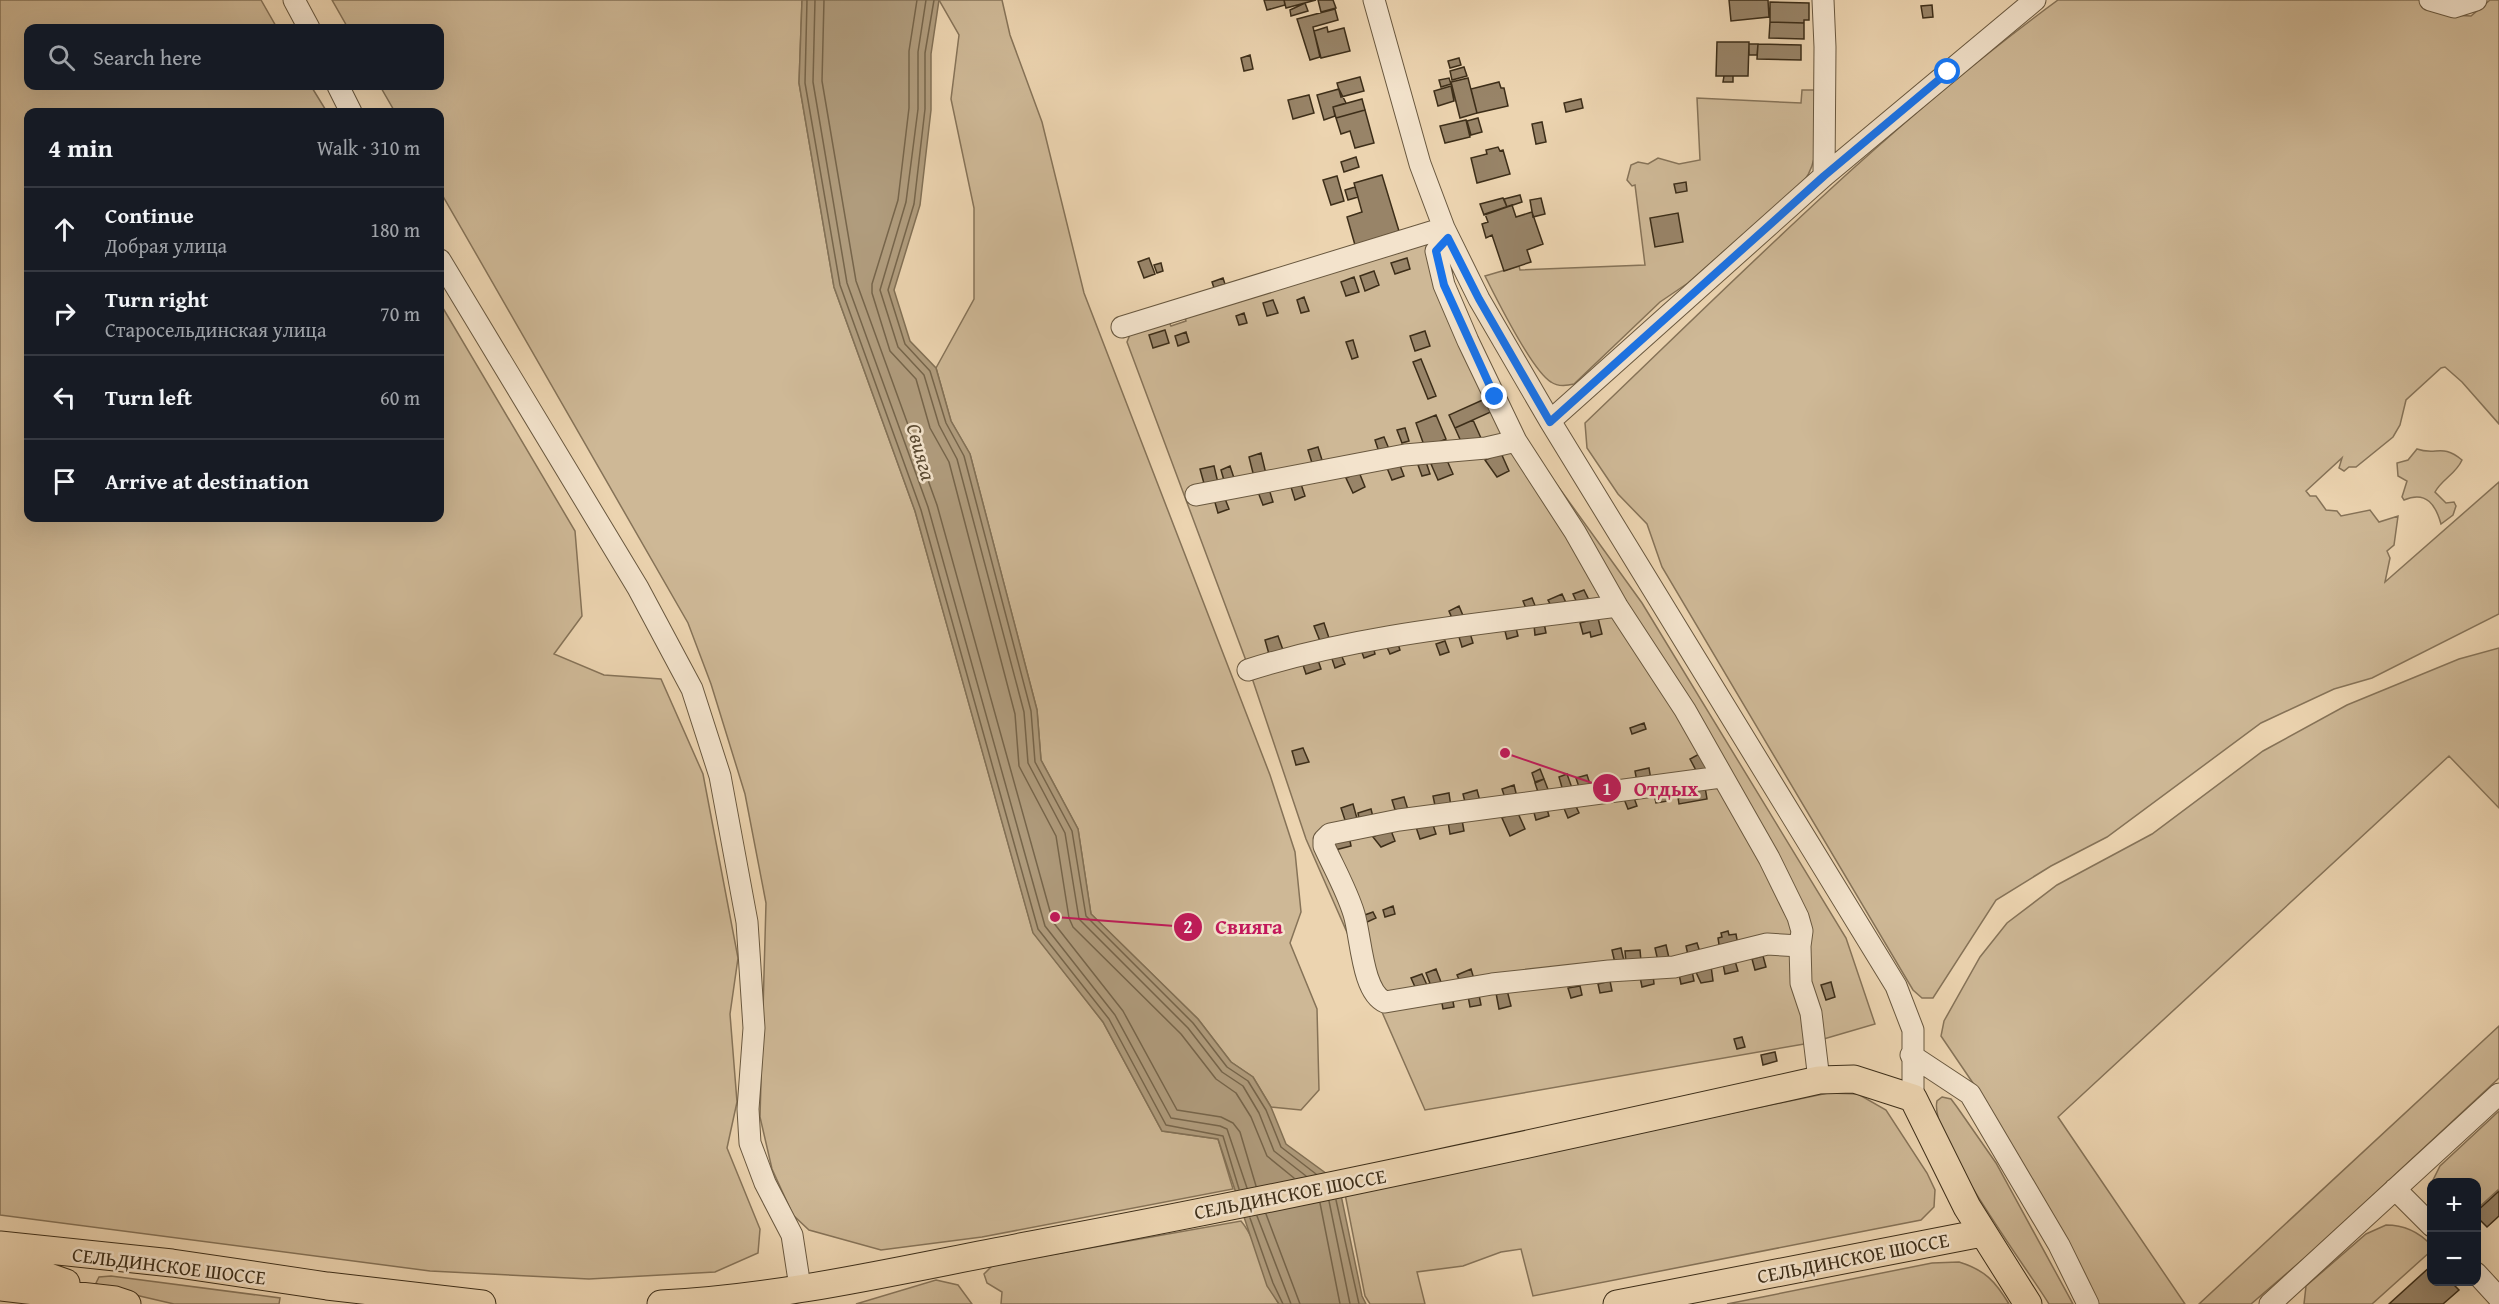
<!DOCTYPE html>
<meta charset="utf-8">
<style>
body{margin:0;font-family:"Gentium Book Plus",serif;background:#20242c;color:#f1f3f6}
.controls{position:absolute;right:18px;bottom:18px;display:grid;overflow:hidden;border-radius:12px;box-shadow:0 6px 24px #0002}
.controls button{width:54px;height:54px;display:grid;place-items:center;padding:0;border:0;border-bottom:2px solid #363941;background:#171b24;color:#f1f3f6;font:30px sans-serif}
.stop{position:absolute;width:18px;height:18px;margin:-14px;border:4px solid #1a73e8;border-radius:50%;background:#fff}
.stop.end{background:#1a73e8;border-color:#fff;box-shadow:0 2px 6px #0008}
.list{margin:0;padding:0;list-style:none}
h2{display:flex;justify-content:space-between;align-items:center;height:78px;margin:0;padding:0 24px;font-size:26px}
h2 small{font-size:20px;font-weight:400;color:#9ea1a6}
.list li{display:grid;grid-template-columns:39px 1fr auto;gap:18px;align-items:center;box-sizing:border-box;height:84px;padding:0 24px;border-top:2px solid #363941}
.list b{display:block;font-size:22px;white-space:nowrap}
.list p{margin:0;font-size:20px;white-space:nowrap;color:#9ea1a6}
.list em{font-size:20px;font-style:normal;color:#9ea1a6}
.icon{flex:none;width:33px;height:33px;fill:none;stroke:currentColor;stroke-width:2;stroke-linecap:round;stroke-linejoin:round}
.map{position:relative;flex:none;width:2499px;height:1304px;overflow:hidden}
.search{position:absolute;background:#171b24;box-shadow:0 6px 24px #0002;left:24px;top:24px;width:420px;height:66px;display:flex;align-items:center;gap:15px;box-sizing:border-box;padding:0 21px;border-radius:12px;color:#9ea1a6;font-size:22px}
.panel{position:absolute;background:#171b24;box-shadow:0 6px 24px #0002;left:24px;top:108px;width:420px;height:414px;border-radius:12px}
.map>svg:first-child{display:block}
.green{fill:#ceb896;stroke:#867358;stroke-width:1.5}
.water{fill:#b09c7d;stroke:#827055;stroke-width:1.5}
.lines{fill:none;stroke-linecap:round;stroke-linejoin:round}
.shore{stroke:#76654b;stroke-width:1.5}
.building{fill:#988468;stroke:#3d2e19;stroke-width:1.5}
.minor-casing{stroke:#69583f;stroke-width:23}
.major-casing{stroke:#3d2e19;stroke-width:29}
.minor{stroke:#f3e3cc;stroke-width:21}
.major{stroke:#ecd4b0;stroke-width:27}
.route{stroke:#1a73e8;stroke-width:8}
.labels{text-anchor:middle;stroke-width:5;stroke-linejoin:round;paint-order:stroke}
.street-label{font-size:20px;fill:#3d2e19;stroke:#f3e3cc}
.water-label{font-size:21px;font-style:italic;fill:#5a4a32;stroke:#f3e3cc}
.leader{fill:none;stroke:#c2185b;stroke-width:2}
.callout-dot{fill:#c2185b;stroke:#f3e3cc;stroke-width:2}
.mark-label{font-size:18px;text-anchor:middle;font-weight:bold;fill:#fff}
.callout-label{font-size:21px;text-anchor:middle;font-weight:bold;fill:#c2185b;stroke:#f3e3cc;stroke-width:5;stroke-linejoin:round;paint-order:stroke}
</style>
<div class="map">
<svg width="2499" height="1304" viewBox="0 0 2499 1304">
<rect width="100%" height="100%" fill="#ecd4b0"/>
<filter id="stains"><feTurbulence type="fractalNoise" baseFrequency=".00333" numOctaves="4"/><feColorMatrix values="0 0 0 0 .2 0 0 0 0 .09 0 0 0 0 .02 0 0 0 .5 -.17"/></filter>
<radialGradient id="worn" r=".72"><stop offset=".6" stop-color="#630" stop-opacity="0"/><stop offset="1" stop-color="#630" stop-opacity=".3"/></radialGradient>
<path class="green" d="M0 0H261L277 28H28V86H311L327 112H28V518H440V303L575 531 582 616 554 654 604 675 661 679 703 774 738 958 730 1014 737 1102 727 1148 760 1229 758 1253 715 1272 589 1279 430 1271 0 1215Z
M332 0H802L799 83 834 287 915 511 1033 932 1103 1022 1162 1131 1218 1139 1233 1189 982 1237 881 1250 809 1230 793 1215 772 1169 760 1117 766 903 745 794 711 684 688 623 440 191V112H395L380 86H440V28H348Z
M939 0H1002L1010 35 1042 122 1084 293 1270 775 1295 852 1301 912 1290 943 1317 1009 1319 1090 1301 1110 1271 1107 1253 1077 1231 1062 1198 1019 1091 914 1078 829 1041 760 1037 710 970 454 951 421 936 368 974 299V208L951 99 959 35Z
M2058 0H2442L2451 15 2471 16 2490 0H2499V424L2462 382 2445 367 2441 368 2406 400 2400 425 2393 437 2356 467H2349L2344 471 2339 468 2342 458 2306 491 2310 496H2316L2326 510 2337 511 2341 516 2370 510 2379 522 2398 516 2394 545 2387 551 2390 558 2385 582 2499 482V614L2372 678 2334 689 2261 723 2107 837 2051 866 1996 900 1933 998H1922L1913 990 1662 567 1647 524 1618 494 1587 448 1585 423C1738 277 1887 125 2058 0Z
M1802 90H1817C1816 118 1822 158 1804 181L1688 283 1660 302 1574 384C1566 386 1558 387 1551 382 1532 371 1496 298 1485 276L1519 266 1520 270 1645 265 1635 185 1632 186 1627 180 1631 165 1638 162 1648 164 1658 158 1679 164 1700 160 1697 98 1801 103Z
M1434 239 1516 428 1642 603 1846 938 1875 1024 1810 1043 1425 1110 1306 839 1248 666 1127 342 1131 332 1168 320 1171 326 1186 321 1184 314Z
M2417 449C2436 456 2442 443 2462 460 2456 474 2442 479 2435 492L2446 503 2454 502 2456 506 2453 515 2441 524C2436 506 2427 490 2404 500L2402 497 2407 481 2398 476 2397 463 2408 460Z
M2499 648V808L2449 756 2058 1117 2185 1304H2099L2041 1197 1977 1089 1941 1036 1944 1021 1980 957 2007 923 2057 885 2152 834 2263 751 2347 705 2459 659Z
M2499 1026V1078L2314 1250 2251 1304H2199Z
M1828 1093 1858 1094 1886 1110 1927 1173 1935 1190 1934 1207 1921 1220 1533 1296 1521 1249 1501 1252 1463 1266 1417 1272 1425 1304H1370L1365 1296 1345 1194Z
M1942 1097 1951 1099 1957 1107 1996 1163 2073 1304H2049C2027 1268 1928 1136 1937 1101Z
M2499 1111V1189L2477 1209 2476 1182H2432L2440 1166Z
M1241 1221C1260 1244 1262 1278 1279 1304H1001L1002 1292 987 1283 984 1274 993 1265Z
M2386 1225C2404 1225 2419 1232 2431 1245V1251L2372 1304H2304L2306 1286 2366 1234Z
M1959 1262C1985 1270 1995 1281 2009 1304H1727L1932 1263Z
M111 1276 280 1298 279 1304H174L101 1287 96 1283 99 1277Z
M936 1280 958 1285 972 1304H856Z"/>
<path class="water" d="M802 0H939L931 54V110L920 205 894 290 910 341 936 368 951 421 970 454 1037 710 1041 760 1078 829 1091 914 1198 1019 1231 1062 1253 1077 1271 1107 1286 1144 1327 1174 1341 1195 1362 1296 1366 1304H1279L1267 1286 1218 1139 1162 1131 1103 1022 1033 933 915 511 834 287 799 83Z"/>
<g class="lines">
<path class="shore" d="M807 0 805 83 840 285 921 510 1038 929 1109 1019 1166 1125 1223 1136 1239 1189
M815 0 813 82 847 283 928 507 1045 926 1115 1015 1171 1118 1220 1126 1227 1129 1247 1188
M824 0 822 81 856 281 937 505 1053 922 1123 1011 1177 1110 1221 1117 1233 1123 1240 1132 1256 1186
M917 0 909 51V108L898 200 872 284V293L890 351 916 379 930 428 949 462 1015 714 1019 766 1056 836 1069 918 1073 927 1181 1034 1216 1079 1236 1093 1251 1117 1267 1156 1294 1178
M926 0 918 52V109L906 202 880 290 898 347 924 375 939 425 957 459 1024 712 1028 763 1065 833 1079 919 1188 1028 1222 1072 1243 1086 1259 1113 1274 1151 1306 1176
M934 0 925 53V109L914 204 888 290 905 344 930 371 946 423 964 456 1031 711 1035 762 1072 831 1086 916 1193 1023 1227 1067 1248 1081 1266 1110 1281 1147 1316 1174
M1336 1200 1359 1304
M1329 1201 1350 1304
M1320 1203 1340 1304
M1266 1214 1300 1304
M1257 1216 1291 1304
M1250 1218 1273 1283 1283 1304"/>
</g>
<path class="building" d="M1264 0H1284L1285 5 1267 10Z
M1284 0H1316L1286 8Z
M1318 0H1333L1336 8 1321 12Z
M1729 0H1768L1769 17 1731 21Z
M1770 2 1809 3V20H1804V23L1770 22Z
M1305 3 1308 11 1291 16 1290 10Z
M1932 5 1933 17 1923 18 1921 6Z
M1335 9 1338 20 1313 27 1320 57 1310 60 1297 19Z
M1770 22 1804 23V39L1769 38Z
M1327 27 1328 32 1344 28 1350 51 1321 58 1314 31Z
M1717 42H1749L1748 76H1716Z
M1749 44H1758L1757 55H1749Z
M1758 44 1801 45V60L1757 59Z
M1250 55 1253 69 1244 71 1241 58Z
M1459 58 1461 65 1450 68 1448 61Z
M1464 67 1467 76 1452 80 1450 71Z
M1724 76H1733V82H1723Z
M1360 77 1364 91 1341 97 1337 83Z
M1449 78 1451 84 1441 87 1439 80Z
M1468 78 1477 113 1460 118 1451 82Z
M1499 82 1501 88H1504L1508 106 1477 113 1471 89Z
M1451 86 1454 101 1438 106 1434 91Z
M1339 89 1346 103 1333 107 1335 116 1324 120 1317 95Z
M1309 95 1314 113 1293 119 1288 100Z
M1362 99 1365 110 1336 118 1333 107Z
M1581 99 1583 108 1566 112 1564 103Z
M1365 110 1374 143 1355 148 1350 131 1341 134 1336 118Z
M1478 118 1482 132 1471 135 1467 121Z
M1466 120 1470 137 1445 143 1440 126Z
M1542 122 1546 142 1536 144 1532 124Z
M1498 147 1500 151 1503 150 1510 174 1477 183 1471 158 1487 154 1486 150Z
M1356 157 1359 167 1344 172 1341 162Z
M1382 175 1399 231 1355 245 1347 217 1362 212 1354 183Z
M1337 176 1344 201 1331 205 1323 180Z
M1686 182 1687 191 1676 193 1674 184Z
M1355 187 1358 197 1348 200 1345 190Z
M1520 195 1522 202 1507 207 1504 199Z
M1503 198 1507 207 1484 215 1480 204Z
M1541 198 1545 214 1533 217 1530 200Z
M1512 205 1516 217 1532 212 1543 244 1527 250 1531 262 1504 271 1492 235 1486 238 1482 224 1488 222 1485 214Z
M1678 213 1683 242 1655 247 1650 218Z
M1149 258 1155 274 1144 278 1138 262Z
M1407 258 1410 269 1395 274 1391 263Z
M1161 263 1163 271 1157 273 1154 265Z
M1374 271 1379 285 1365 291 1360 276Z
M1354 277 1359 292 1346 296 1341 282Z
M1223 278 1225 284 1214 288 1212 282Z
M1304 297 1309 311 1301 313 1297 300Z
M1273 300 1278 313 1267 316 1263 303Z
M1244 313 1247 323 1239 325 1236 316Z
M1165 330 1169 343 1153 348 1149 335Z
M1425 331 1430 346 1415 351 1410 336Z
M1186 332 1189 342 1178 346 1175 336Z
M1353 340 1358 357 1352 359 1346 342Z
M1421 359 1436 396 1428 399 1413 362Z
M1487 398 1493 411 1455 428 1449 415Z
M1436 415 1446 439 1425 448 1416 423Z
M1473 420 1481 438 1463 446 1455 428Z
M1405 428 1409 441 1402 443 1397 430Z
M1384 437 1389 449 1379 452 1375 440Z
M1318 447 1322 460 1312 463 1308 450Z
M1261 453 1266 474 1254 477 1249 457Z
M1501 453 1509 471 1497 477 1485 460Z
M1446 458 1453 474 1438 480 1431 464Z
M1426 462 1430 474 1422 476 1418 465Z
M1399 463 1404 476 1392 480 1387 468Z
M1214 466 1218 483 1205 487 1200 469Z
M1230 466 1235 481 1225 484 1221 470Z
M1359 472 1365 487 1353 493 1346 478Z
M1301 484 1305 496 1295 500 1291 487Z
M1269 489 1273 502 1263 505 1258 492Z
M1224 496 1229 509 1218 513 1214 499Z
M1584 590 1590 602 1579 607 1573 594Z
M1562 594 1567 605 1554 611 1548 600Z
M1532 598 1536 608 1527 611 1523 601Z
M1459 606 1464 618 1454 623 1449 611Z
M1598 618 1602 634 1591 637 1590 632 1583 634 1580 623Z
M1324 623 1329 638 1320 641 1314 626Z
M1544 623 1546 633 1535 635 1534 625Z
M1516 628 1518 636 1507 639 1505 631Z
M1470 633 1473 643 1462 647 1459 637Z
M1278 636 1283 650 1269 654 1265 640Z
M1397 641 1400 650 1390 654 1386 645Z
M1445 641 1449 652 1440 655 1436 644Z
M1373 646 1375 654 1364 658 1361 650Z
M1340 652 1345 664 1335 668 1331 656Z
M1317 657 1321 669 1306 674 1302 662Z
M1644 723 1646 729 1632 734 1630 728Z
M1303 748 1309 762 1296 765 1292 751Z
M1701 753 1710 770 1699 776 1690 759Z
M1649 768 1651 780 1637 782 1635 771Z
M1540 769 1544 779 1535 782 1532 773Z
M1567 774 1572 788 1563 791 1559 777Z
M1587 775 1590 784 1579 787 1576 778Z
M1544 779 1549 792 1539 795 1535 783Z
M1514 785 1517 797 1506 801 1502 789Z
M1705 787 1707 799 1679 804 1677 791Z
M1477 790 1480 801 1466 806 1463 794Z
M1666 792 1668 801 1656 803 1654 794Z
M1449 793 1451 807 1436 810 1433 796Z
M1633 795 1637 806 1628 809 1624 799Z
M1404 797 1409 813 1397 816 1392 800Z
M1574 802 1579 813 1568 818 1563 806Z
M1353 804 1358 822 1347 826 1341 808Z
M1546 805 1549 816 1536 820 1533 809Z
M1371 809 1374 821 1360 824 1358 813Z
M1517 811 1525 829 1510 836 1502 818Z
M1462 820 1464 831 1450 834 1448 822Z
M1432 822 1436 834 1420 839 1416 827Z
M1390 828 1395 841 1381 847 1373 837Z
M1349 836 1351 846 1335 850 1333 839Z
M1393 906 1395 914 1385 917 1383 910Z
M1373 912 1376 918 1365 923 1362 916Z
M1728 931 1729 935 1736 934 1738 945 1720 951 1718 938 1722 937 1721 933Z
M1697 943 1700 952 1688 955 1686 946Z
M1666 945 1669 958 1658 961 1655 948Z
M1621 948 1624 961 1615 963 1612 950Z
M1640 950 1641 961 1626 962 1625 951Z
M1763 956 1766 967 1755 970 1752 959Z
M1735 961 1738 971 1725 974 1723 964Z
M1711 966 1713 981 1701 983 1695 970Z
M1436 969 1441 982 1431 986 1426 973Z
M1471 969 1474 979 1461 984 1457 975Z
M1692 971 1694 981 1681 984 1679 974Z
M1422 974 1427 985 1416 989 1411 978Z
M1653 975 1654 984 1642 987 1640 977Z
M1610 981 1612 991 1600 993 1598 984Z
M1831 982 1835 997 1826 1000 1821 985Z
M1580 986 1582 995 1571 998 1568 988Z
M1507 990 1511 1006 1499 1009 1496 993Z
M1479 995 1481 1005 1470 1007 1468 996Z
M1452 996 1454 1007 1443 1009 1441 998Z
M1742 1037 1745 1047 1737 1049 1734 1039Z
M1775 1052 1777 1061 1763 1065 1761 1055Z
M2499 1191V1216L2487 1227 2476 1216V1212Z
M2432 1265V1282H2451L2459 1290 2443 1304H2389Z"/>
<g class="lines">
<g class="minor-casing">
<path id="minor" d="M294 0 309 28
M1374 0 1420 164 1444 228 1479 299 1550 421 1896 986 1913 1030V1098
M1823 0 1825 47 1824 176
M2430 0 2454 7 2476 0
M338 86 351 112
M1448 238 1436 251 1444 285 1468 341 1516 441 1575 532 1617 606 1685 710 1769 858 1798 917 1802 931 1800 946
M440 260 638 588 692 689 720 776 747 922 754 1028 748 1109 750 1143 765 1183 792 1235 800 1287
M1122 327 1444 228
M1550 421 1824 176 2035 0
M1196 495 1405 455 1486 448 1516 441
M1248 670C1367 632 1494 623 1617 606
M1721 777 1399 820 1330 834 1324 840V846C1334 868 1347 891 1354 914 1361 936 1362 992 1385 1002L1492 984 1609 971 1674 967 1767 944 1800 946 1801 983 1811 1013 1819 1080
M1911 1055 1970 1094 2059 1245 2088 1304
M2395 1189 2432 1226
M2476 1273 2499 1298
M2270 1304 2499 1094"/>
</g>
<g class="major-casing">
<path id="major" d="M0 1245 172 1263 327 1286 482 1304
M0 1260 66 1283
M0 1287 115 1300 127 1304
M661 1304C787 1298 912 1267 1036 1244 1298 1195 1559 1138 1819 1080L1854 1079 1913 1098 1967 1207 2028 1304
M1617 1304 1982 1233"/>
</g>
<use href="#minor" class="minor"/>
<use href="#major" class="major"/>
</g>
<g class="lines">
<path class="route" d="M1495 397 1444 285 1436 251 1448 238 1479 299 1550 422 1824 176 1948 72"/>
</g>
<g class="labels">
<g class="street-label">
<text transform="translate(1290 1194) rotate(-11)" y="7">СЕЛЬДИНСКОЕ ШОССЕ</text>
<text transform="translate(1853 1258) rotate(-11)" y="7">СЕЛЬДИНСКОЕ ШОССЕ</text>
<text transform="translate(169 1266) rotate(7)" y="7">СЕЛЬДИНСКОЕ ШОССЕ</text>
</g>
<g class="water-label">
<text transform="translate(921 452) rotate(74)" y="7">Свияга</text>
</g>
</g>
<path class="leader" d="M1505 753L1607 788M1055 917L1188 927"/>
<g class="callout-dot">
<circle cx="1505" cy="753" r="6"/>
<circle cx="1055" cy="917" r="6"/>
<circle cx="1607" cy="788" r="15"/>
<circle cx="1188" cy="927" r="15"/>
</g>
<g class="mark-label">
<text x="1607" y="795">1</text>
<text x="1188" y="933">2</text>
</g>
<g class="callout-label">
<text x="1666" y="796">Отдых</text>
<text x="1249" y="934">Свияга</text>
</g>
<rect width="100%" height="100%" filter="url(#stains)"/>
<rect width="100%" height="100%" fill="url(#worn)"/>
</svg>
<div class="controls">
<button>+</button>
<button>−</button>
</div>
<div class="stop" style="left:1948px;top:72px"></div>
<div class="stop end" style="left:1495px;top:397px"></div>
<div class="search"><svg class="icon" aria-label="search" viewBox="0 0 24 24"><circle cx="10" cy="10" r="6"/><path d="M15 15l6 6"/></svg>Search here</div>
<section class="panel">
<h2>4 min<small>Walk · 310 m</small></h2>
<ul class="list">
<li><svg class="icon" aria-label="ahead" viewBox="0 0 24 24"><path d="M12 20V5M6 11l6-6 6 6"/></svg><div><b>Continue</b><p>Добрая улица</p></div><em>180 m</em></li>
<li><svg class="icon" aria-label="right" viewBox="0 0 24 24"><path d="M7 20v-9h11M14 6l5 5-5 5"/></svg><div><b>Turn right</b><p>Старосельдинская улица</p></div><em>70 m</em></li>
<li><svg class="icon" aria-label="left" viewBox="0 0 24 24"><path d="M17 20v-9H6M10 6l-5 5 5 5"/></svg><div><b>Turn left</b></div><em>60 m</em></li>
<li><svg class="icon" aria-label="arrive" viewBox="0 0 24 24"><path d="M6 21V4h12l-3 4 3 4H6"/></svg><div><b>Arrive at destination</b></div></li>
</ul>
</section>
</div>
